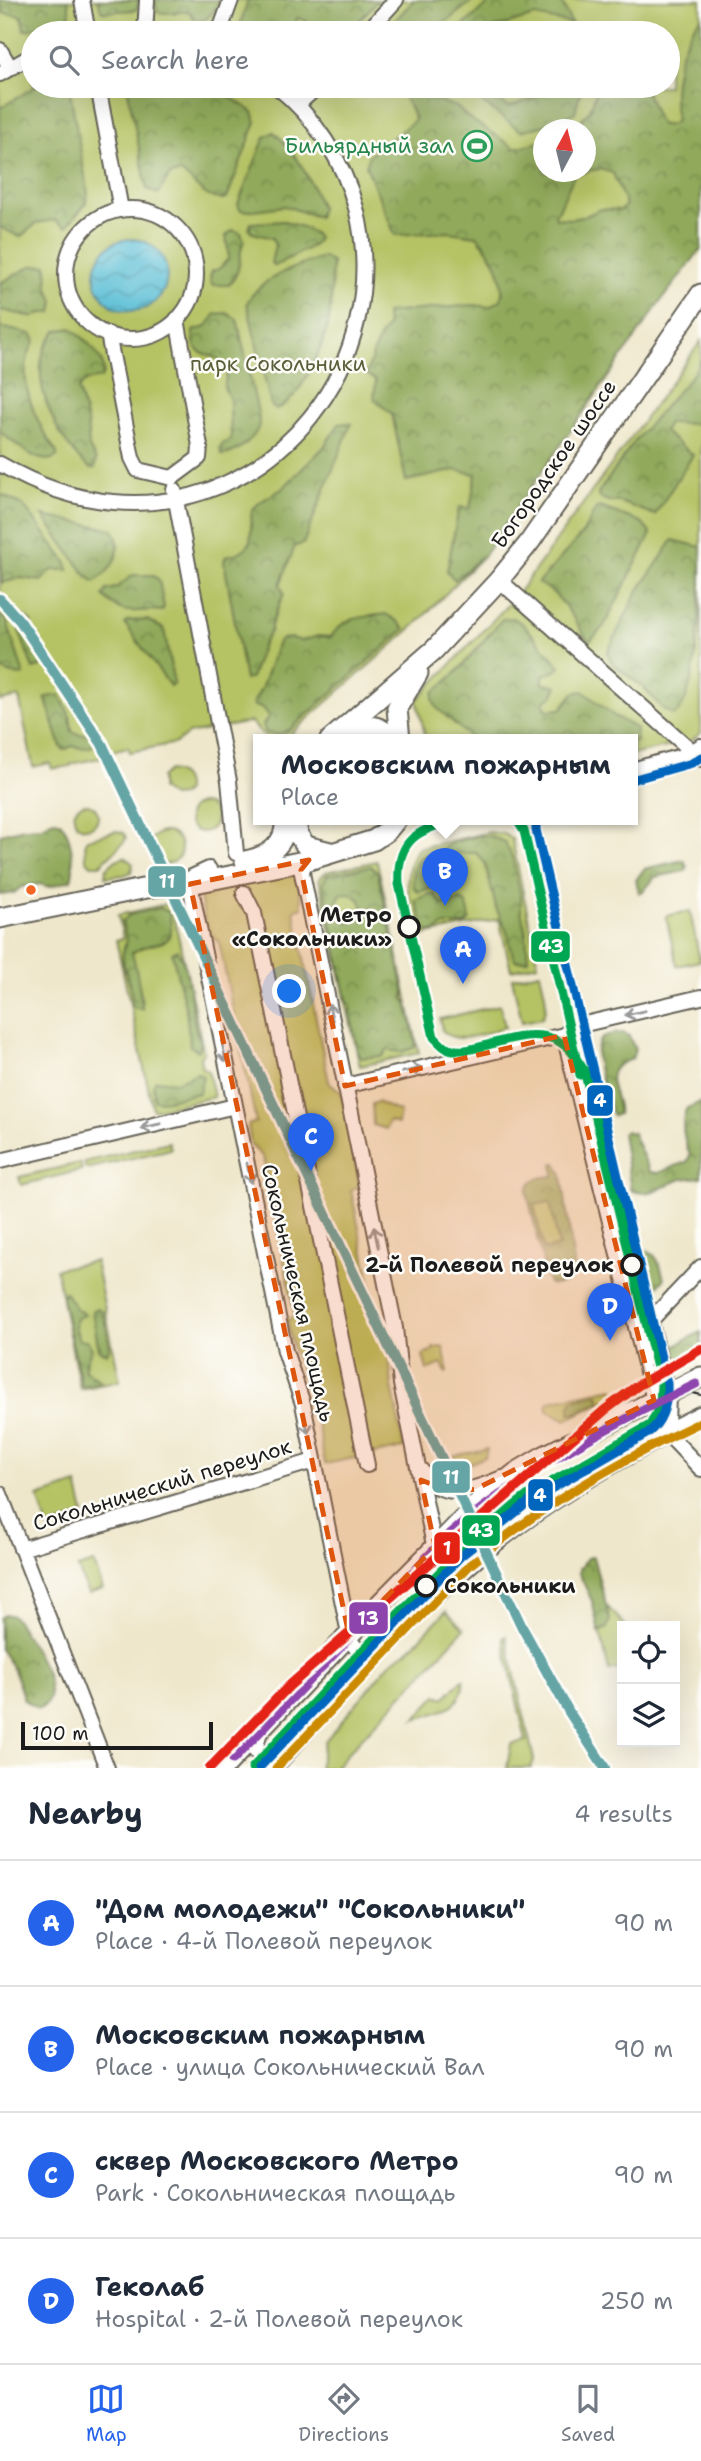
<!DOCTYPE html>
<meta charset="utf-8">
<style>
body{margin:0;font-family:"Shantell Sans",sans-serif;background:#f6f6f7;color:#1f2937}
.controls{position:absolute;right:21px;bottom:21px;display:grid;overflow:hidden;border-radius:0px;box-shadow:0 7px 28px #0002}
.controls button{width:63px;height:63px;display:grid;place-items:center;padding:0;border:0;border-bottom:2px solid #e0e1e3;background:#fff;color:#1f2937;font:35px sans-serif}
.compass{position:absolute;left:533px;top:119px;width:63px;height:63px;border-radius:50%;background:#fff;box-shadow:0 7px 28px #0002;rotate:7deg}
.scale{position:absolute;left:21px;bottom:18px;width:192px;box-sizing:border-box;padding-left:7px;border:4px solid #1c1c1c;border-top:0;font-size:19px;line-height:24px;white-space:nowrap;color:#1c1c1c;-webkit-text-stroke:5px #fdfcf7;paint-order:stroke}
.you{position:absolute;left:290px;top:992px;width:24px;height:24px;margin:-18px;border:5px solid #fff;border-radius:50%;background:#1a73e8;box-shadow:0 0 0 10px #1a73e833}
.badge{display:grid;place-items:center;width:46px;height:46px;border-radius:50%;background:#2563eb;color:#fff;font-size:23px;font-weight:700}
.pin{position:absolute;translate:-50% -58px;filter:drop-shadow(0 2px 4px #0008)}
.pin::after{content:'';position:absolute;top:37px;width:24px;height:21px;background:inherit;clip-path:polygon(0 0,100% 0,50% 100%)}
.popup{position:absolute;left:253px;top:734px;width:385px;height:91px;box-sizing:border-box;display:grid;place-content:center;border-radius:0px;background:#fff;filter:drop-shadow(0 2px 5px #0005);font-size:23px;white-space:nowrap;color:#747a83}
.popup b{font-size:26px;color:#1f2937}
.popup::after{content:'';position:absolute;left:50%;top:100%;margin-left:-14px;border:14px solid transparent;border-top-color:#fff}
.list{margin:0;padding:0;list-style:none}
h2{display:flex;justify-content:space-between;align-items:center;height:91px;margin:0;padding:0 28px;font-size:30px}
h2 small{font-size:23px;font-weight:400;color:#747a83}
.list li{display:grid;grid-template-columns:46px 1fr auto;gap:21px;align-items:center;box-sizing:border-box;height:126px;padding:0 28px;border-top:2px solid #e0e1e3}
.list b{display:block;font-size:26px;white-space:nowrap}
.list p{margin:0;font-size:23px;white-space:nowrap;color:#747a83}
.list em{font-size:23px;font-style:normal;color:#747a83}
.icon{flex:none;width:38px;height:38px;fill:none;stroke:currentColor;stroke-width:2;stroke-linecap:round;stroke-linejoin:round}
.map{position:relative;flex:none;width:701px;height:1768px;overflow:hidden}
.search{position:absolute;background:#fff;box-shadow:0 7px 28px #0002;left:21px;right:21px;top:21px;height:77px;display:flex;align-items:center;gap:18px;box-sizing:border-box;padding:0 24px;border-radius:38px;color:#747a83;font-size:26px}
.sheet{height:595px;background:#fff}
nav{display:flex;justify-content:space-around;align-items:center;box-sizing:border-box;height:98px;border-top:2px solid #e0e1e3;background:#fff;font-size:19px;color:#747a83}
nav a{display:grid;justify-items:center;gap:4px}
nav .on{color:#2563eb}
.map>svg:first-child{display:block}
.green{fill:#b5c365;stroke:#687040;stroke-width:2;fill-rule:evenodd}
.forest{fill:url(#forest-crowns);stroke:#56623b;stroke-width:2;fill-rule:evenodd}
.water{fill:url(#water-waves);stroke:#3a6d79;stroke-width:2}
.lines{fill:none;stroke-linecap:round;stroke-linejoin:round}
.minor-casing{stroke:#666359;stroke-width:18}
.major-casing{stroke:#666359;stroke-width:23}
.minor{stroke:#fff;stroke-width:14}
.major{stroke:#fff;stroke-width:19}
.tram{stroke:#1c1c1c;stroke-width:2}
.tram-1-casing{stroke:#fdfcf7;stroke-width:14}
.tram-2-casing{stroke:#fdfcf7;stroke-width:14}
.tram-3-casing{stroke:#fdfcf7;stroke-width:14}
.tram-4-casing{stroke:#fdfcf7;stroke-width:14}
.tram-1{stroke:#00a651;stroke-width:9}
.tram-2{stroke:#0065bd;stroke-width:9}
.tram-3{stroke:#8e44ad;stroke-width:9}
.tram-4{stroke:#cb8a06;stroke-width:9}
.metro-1-casing{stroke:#fdfcf7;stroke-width:16}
.metro-2-casing{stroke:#fdfcf7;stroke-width:16}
.metro-1{stroke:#66a5a6;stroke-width:10}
.metro-2{stroke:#e42313;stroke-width:10}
.oneway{stroke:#999}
.marked{fill:#de560d;fill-opacity:0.2;stroke:#de560d;stroke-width:5;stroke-dasharray:14 9;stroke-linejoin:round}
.bus-dot{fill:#f26522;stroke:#fdfcf7;stroke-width:2.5}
.stop-dot{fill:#fdfcf7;stroke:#1c1c1c;stroke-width:3.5}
.labels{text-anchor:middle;stroke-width:5;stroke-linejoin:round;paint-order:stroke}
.leisure-label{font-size:21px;fill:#27864d;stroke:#fdfcf7;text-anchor:end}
.park-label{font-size:21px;fill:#595f39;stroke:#fdfcf7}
.street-label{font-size:21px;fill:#1c1c1c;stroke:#fdfcf7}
.stop-label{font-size:21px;font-weight:bold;fill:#1c1c1c;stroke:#fdfcf7;text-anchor:end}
.line-badge{stroke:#fdfcf7;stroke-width:2.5}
.badge-label{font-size:19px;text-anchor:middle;font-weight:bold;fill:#fff}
</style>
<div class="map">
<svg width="701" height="1768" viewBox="0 0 701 1768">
<defs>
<pattern id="forest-crowns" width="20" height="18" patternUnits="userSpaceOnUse" patternTransform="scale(1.75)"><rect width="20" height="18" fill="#90a95a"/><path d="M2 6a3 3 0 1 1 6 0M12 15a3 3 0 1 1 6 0" fill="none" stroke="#75894a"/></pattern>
<pattern id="water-waves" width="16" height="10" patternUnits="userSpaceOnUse" patternTransform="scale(1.75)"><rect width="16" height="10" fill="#58bed6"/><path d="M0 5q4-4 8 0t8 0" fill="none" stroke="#489aad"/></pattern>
</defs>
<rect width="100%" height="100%" fill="#fdfcf7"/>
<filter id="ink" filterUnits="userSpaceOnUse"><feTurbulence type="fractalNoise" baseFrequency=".0143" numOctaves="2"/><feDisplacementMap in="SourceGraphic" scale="14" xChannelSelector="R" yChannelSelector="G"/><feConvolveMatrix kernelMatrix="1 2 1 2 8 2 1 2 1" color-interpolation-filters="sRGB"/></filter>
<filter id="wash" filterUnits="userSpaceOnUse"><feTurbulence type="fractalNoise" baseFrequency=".00686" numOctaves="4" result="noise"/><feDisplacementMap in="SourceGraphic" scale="28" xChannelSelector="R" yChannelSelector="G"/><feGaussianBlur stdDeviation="1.57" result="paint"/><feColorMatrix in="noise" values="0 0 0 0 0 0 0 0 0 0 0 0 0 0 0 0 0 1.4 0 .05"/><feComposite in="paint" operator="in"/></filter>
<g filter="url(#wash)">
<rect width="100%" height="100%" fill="#efe7cb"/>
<path class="green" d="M0 0H701V247L660 301 484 555 415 625 284 740H268L251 722 188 734 176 743 130 752 128 747 112 751 109 756 71 764V766L52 769 50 763 33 767 19 697 0 701ZM33 33H668V86H33ZM544 130H586V172H544Z
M701 341V733L691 741 632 755V740H426L417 700 516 596Z
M169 771C180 772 187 779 186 791L181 796 172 797 161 789V777Z
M74 816a12 12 0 1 1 24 0a12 12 0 1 1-24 0Z
M188 818a14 14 0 1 1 28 0a14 14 0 1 1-28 0Z
M116 831 124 833 126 838 124 842 100 865H91L86 859 85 842 87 839Z
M149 848a16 16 0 1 1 32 0a16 16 0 1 1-32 0Z
M489 832 504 834 512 839 538 964 511 970 499 919 419 936C412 906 398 874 418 848Z
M125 857 133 864 131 872 125 875 105 877 106 869 116 860Z
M377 861 419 1053 360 1066 319 879 326 872Z
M296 871 302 904V907L294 910 329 1082 341 1092 360 1185 351 1190 375 1307 385 1314 392 1386 404 1448 325 1464 313 1402 293 1349 287 1320 295 1316 263 1157 251 1145 248 1125 256 1122 219 942 207 931 199 892Z
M171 903 204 1053 200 1057 202 1068 208 1070 214 1097 153 1110 116 940 123 938 118 915Z
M690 911 700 961 677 966 666 916Z
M540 972C543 988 550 1004 542 1018L522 1022 512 978Z
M500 1005 505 1027C487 1032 456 1047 442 1030L440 1019Z
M377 1102 400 1112 398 1124 389 1121 386 1129 373 1125 372 1104Z
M169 1142 171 1149 86 1169 84 1162Z
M80 1163 82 1170 21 1185 19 1177Z
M550 1201 559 1247 544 1250 534 1205Z
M95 1261 120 1381 80 1389 56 1269Z
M443 1347 448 1371 446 1373 442 1364 427 1370 423 1355 433 1351V1348Z
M613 1388 616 1392 615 1396 566 1420 548 1411 547 1404 550 1401Z
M487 1449 485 1457 466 1465 459 1463 453 1456Z
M77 1484 84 1513 82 1516 48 1528 38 1497Z
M94 1563 103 1589 88 1594 78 1568Z
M600 1599 626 1626H622V1668L609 1671 593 1601Z
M446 1611 464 1629 334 1768H319L325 1741 390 1663 411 1648Z
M506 1636 534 1760 531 1768H507L511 1744 526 1741 503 1638Z
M463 1679C466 1708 437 1713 415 1719L437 1695 444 1698Z"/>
<path class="forest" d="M0 0H68L70 15C62 22 56 19 47 23 38 26 35 29 24 30L22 16 3 13Z
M98 0H140L136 10 104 12 101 10Z
M155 0H219L215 10 204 21 195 20 190 12C178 11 169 15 157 12Z
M248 0H378L348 33H307L305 20 297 18 293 33H242L240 25Z
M414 0H474L438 28 439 33H383Z
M493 0H558L563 5 576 33H572L569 23 535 16 487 30 485 33H457V31Z
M701 17V249L661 301 484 555 455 580 447 571 459 507 470 508 476 474 456 470 406 481 392 414 374 399 376 380 366 374 379 338 387 327 386 313 474 305 489 307 501 300C506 275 492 254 477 236L448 232 395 235 366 166 369 155 414 121 413 114 403 95 406 90 457 107 466 116 515 148 543 141 544 172H585L574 175 559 210 555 214 556 218 572 219 588 215 600 209 621 210 626 205 613 173 600 169 586 171V130L573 129 590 110 598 86H643C651 99 653 112 661 125H670L676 121C670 88 678 43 701 17Z
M36 86H69L88 193 85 205 66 227 55 220 37 223 20 237 0 227V108Z
M127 86H206L224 93 253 112 256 122 227 198C206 204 196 182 181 173L170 175 158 194 147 189Z
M562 86H582L575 112 558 122 521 131 476 98 478 97 476 89 509 107 557 90Z
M274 132C298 154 310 179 321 208L318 217 285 206 245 211 240 210 238 204 265 137Z
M284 221C295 225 311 228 318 238L314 245 275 266 271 263 275 245 272 238 253 233 249 229 251 223Z
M233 230 241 233 244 240C237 257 244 268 229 285H212L210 278 212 271 219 269 229 258 226 236Z
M324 257 332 262C331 283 333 307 327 328 321 351 300 400 277 409L273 408 270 402 247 303C260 277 297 266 324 257Z
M47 265 48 288 54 301 52 313H42L33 317 0 310V283L31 266Z
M226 313 237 319 259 417C259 418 259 427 258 428 254 439 234 455 222 455L220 448 222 444 231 440 230 400 224 387 228 369C225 366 223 362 220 360 204 350 193 359 193 331L206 327 216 314Z
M0 327 32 334 35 341C12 376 36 422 57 453V456C42 470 13 441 0 432Z
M71 328C83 337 112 362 101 378L85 381 78 389 87 421 89 447 96 460 95 468 91 469C61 447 31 388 44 351 46 344 52 337 56 331Z
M701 359V424L668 423 664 432 693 455 655 515 620 502H611L600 498 598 493 637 438 693 374Z
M346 423 351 424 303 544 295 546 280 585 284 593 271 625V630L263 644 251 678 245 680 224 561 226 556C260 550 248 534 252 510L260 502 282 489 323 448 339 424Z
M0 494 23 505 67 563 68 570H52L41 581 21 578 2 583Z
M600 507 641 522 651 534 604 626 591 640H587C575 620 560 592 538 583L583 533 596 508Z
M43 516 112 529C127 548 112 572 94 582L84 573Z
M673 540 701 547C701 583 701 699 674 715L663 709 645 689 613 664 607 653 635 596Z
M133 575H153L159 580 164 607 162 611C135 607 127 621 103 596L107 590 116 588Z
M386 614 397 621 405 629 287 732 277 735 266 733 263 725 269 716 263 708 254 706 253 703 261 689 278 642 282 639 292 638 301 641 318 636 331 637C344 615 363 618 386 614Z
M0 615 6 619 24 675 12 674 0 669Z
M17 616 25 617 31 622C32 638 43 654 43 666L33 669 15 619Z
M513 618 523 624 560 666 556 671 543 675V684L557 686 553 695 543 702 547 710 561 709 574 693 583 691 613 715 637 729 636 741 632 744V740H473L437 708 433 700 434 692 457 672 502 619Z
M147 620 164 629 174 684 170 686 125 624 127 621Z
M60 695 70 716 72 731 80 735 93 733 99 742C91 749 82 749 72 746L64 750 61 747 45 697Z
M56 820C71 825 76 867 71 880L49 887 40 884 21 887 14 893 0 895V834L24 828 42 827 51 821Z
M478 836H490L505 842 512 857 521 897V911L526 932 528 960 517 961 513 957 507 932 496 908 485 863 476 853H457L444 856 442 854 441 850 451 843Z
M424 855H429L432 860 430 868 437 879V887L418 892 414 888C412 873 411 865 424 855Z
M684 860 687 867 686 871 655 877 644 891 639 893 636 880 644 869Z
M371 866 378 873 405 994 403 998 407 1002 416 1043 414 1048 401 1052 387 1050 383 1056 363 1058 358 1055 350 1013 351 1006 347 1001 323 883 327 875ZM349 893 359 899 363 907 356 921 349 923 339 917 336 903 341 894Z
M430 894 435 895 441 903C462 903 467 892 470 920L465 925H445L434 932 427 931 423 924 415 900Z
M160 908 169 912C178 954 157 936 132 953 135 961 143 1003 142 1009L132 1007C131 1000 132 991 130 985 125 969 118 956 127 941L122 922 129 915Z
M177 950C195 976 187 1014 201 1042L198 1051 190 1046 186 1010 172 953Z
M623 1033 629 1036 635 1049 632 1059C627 1061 620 1063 616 1067 603 1080 621 1099 618 1114L613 1116C608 1107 607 1098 604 1089 597 1067 585 1031 623 1033Z
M198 1073 203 1077 199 1093 163 1101 154 1100 153 1085 156 1080 176 1082Z
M701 1102V1177C694 1178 686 1178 679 1180 664 1186 647 1198 631 1190L622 1133 625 1131 633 1133 650 1172 658 1173 683 1163 687 1162 690 1155C684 1140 679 1122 687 1108Z
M553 1163H556L562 1174 575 1271C572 1280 559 1287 549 1284L546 1276 527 1192C529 1178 541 1177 554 1176ZM550 1202 559 1246 544 1250 534 1205Z
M646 1250C657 1254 662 1269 664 1280L654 1289 651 1286 640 1257Z
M65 1292 77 1310 85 1314 76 1319 75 1326 79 1340H87L92 1349C78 1376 86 1369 101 1382L82 1386 62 1299 63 1293Z
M98 1308 103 1312 110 1346 107 1353 99 1350 92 1311Z
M701 1332V1351L684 1360 676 1358 673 1350 674 1346Z
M596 1394 600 1396V1402L578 1413H570V1406L573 1400Z
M593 1557 610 1620 607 1628 599 1632 592 1601 579 1573V1569L587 1558Z
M5 1615H12L16 1619C26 1638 70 1695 39 1709L24 1700 14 1670 0 1649V1618Z"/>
<path class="water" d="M95 275a36 36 0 1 1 72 0a36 36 0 1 1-72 0Z"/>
</g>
<g filter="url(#ink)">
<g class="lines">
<g class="minor-casing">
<path id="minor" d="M82 0 88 33
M145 33 147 0
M219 33 231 0
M366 33 396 0
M0 50 10 67
M0 74 33 55
M98 86 121 210
M297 105 318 86
M66 274a65 65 0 1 1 130 0a65 65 0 1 1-130 0Z
M108 334 132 458 138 470 172 478 199 458 200 446 177 319
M0 464C36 485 72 499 114 502 276 516 395 360 356 208 343 160 314 116 276 86
M174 490 218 723
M499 580 701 759
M219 728 229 781 236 853
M632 770 686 755 701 746
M527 820V831L572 1027
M309 860 303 867 302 873 395 1328 401 1384 443 1589
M209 869 192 877 190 884 285 1351 303 1404 350 1639C356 1652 367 1656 380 1650
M244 893 254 913 367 1465
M564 1035 654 1400 667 1433 701 1469
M345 1086 564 1035 572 1027 701 997
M0 1161 235 1106
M652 1319 651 1323 668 1392 667 1427
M644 1320 652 1319 701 1267
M421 1470C440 1503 474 1490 502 1478
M0 1494 107 1768
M21 1549 314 1461
M260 1731 255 1750 268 1768"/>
</g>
<g class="major-casing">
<path id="major" d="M344 733C363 726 379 720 392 740
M330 740 434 650 499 580 529 543 701 294
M400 740 397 708 418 673
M296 820 298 835 306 846 330 852
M245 861C267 857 287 846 285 820
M0 918 152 887 190 884 309 860 374 840 387 831 396 820
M223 1768 349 1635 483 1499 517 1472 542 1457 701 1377
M271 1768C342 1691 411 1611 492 1544 555 1493 629 1452 701 1416"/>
</g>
<use href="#minor" class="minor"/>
<use href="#major" class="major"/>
<path class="tram" d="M649 1365 673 1388 701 1395"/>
<g class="tram-1-casing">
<path id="tram-1" d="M517 820 524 831 580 1075
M252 1768 351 1662 479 1532 527 1496 650 1425 660 1406 661 1384 584 1070C579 1063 574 1054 568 1048 531 1014 477 1061 446 1048 442 1046 437 1040 434 1037L399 884C396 840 417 830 455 820"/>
</g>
<g class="tram-2-casing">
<path id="tram-2" d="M635 779 692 763 701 757
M259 1768 461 1556 530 1501 648 1433C664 1420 668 1403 667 1383L536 830V820"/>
</g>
<g class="tram-3-casing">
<path id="tram-3" d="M233 1760 444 1539C520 1473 606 1427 696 1384"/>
</g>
<g class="tram-4-casing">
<path id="tram-4" d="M276 1768 470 1565C540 1506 618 1461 701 1422"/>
</g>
<use href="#tram-1" class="tram-1"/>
<use href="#tram-2" class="tram-2"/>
<use href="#tram-3" class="tram-3"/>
<use href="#tram-4" class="tram-4"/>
<g class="metro-1-casing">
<path id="metro-1" d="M0 599 20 621 102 744 522 1627 569 1712 605 1768"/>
</g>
<g class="metro-2-casing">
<path id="metro-2" d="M210 1768 289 1686 605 1410 637 1386 701 1349"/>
</g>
<use href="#metro-1" class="metro-1"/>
<use href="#metro-2" class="metro-2"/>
</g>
<defs><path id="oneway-shaft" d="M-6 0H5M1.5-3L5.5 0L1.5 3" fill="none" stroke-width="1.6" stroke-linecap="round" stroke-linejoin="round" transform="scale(1.75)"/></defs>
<g class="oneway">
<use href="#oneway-shaft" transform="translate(635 1013) rotate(167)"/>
<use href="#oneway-shaft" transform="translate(331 1014) rotate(-102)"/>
<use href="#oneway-shaft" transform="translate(224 1052) rotate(78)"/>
<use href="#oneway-shaft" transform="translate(412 1070) rotate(-13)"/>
<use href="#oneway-shaft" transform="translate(151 1126) rotate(167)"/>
<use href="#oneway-shaft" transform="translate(249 1173) rotate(78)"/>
<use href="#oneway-shaft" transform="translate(376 1237) rotate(-102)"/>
<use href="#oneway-shaft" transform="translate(306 1423) rotate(78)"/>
</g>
</g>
<path class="marked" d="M309 860 301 870 345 1086 564 1035 654 1400 476 1489 451 1492 421 1480 435 1547 349 1635 190 884Z"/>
<defs>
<g id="stadium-ring" transform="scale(1.575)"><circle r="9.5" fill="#fdfcf7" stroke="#2e9e5b" stroke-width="1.5"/><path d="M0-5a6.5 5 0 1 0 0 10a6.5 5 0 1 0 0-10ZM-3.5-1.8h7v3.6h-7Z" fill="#2e9e5b"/></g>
</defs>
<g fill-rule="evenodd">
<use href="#stadium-ring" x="477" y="146"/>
</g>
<circle class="bus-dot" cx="31" cy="890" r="6"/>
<g class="stop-dot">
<circle cx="409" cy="927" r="10"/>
<circle cx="632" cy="1265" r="10"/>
<circle cx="426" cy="1586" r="10"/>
</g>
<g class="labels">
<g class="leisure-label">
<text x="454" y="153">Бильярдный зал</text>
</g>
<g class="park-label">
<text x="278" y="371">парк Сокольники</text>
</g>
<g class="street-label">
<text transform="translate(554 464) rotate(-55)" y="7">Богородское шоссе</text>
<text transform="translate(298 1293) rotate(77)" y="7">Сокольническая площадь</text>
<text transform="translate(162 1485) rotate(-17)" y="7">Сокольнический переулок</text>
</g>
<g class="stop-label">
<text x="392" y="922">Метро<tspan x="392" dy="24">«Сокольники»</tspan></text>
<text x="614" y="1272">2-й Полевой переулок</text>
<text x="444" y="1593" text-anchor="start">Сокольники</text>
</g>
</g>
<g class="line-badge">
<rect x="147" y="865" width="40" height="33" rx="7" fill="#66a5a6"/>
<rect x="530" y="930" width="41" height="33" rx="7" fill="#00a651"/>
<rect x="586" y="1084" width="28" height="33" rx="7" fill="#0065bd"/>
<rect x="431" y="1460" width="40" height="34" rx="7" fill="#66a5a6"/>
<rect x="527" y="1478" width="27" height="34" rx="7" fill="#0065bd"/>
<rect x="461" y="1514" width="40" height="33" rx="7" fill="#00a651"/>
<rect x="433" y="1531" width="28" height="34" rx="7" fill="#e42313"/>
<rect x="348" y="1601" width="41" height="34" rx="7" fill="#8e44ad"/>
</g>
<g class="badge-label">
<text x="167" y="888">11</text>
<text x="551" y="953">43</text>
<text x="600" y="1107">4</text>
<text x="451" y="1484">11</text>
<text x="540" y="1502">4</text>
<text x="481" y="1537">43</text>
<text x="447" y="1555">1</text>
<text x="368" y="1625">13</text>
</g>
</svg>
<div class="controls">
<button><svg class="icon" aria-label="locate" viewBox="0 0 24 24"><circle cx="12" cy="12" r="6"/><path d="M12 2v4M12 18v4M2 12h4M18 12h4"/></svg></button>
<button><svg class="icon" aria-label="layers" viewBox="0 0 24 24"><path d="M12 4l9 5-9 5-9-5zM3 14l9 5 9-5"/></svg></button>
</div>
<svg class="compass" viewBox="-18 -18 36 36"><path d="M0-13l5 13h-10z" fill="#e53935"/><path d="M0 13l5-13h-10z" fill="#747a83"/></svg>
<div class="scale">100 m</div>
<div class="you"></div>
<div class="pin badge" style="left:463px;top:984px">A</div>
<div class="pin badge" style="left:445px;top:906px">B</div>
<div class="popup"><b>Московским пожарным</b>Place</div>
<div class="pin badge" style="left:311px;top:1171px">C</div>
<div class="pin badge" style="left:610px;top:1341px">D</div>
<div class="search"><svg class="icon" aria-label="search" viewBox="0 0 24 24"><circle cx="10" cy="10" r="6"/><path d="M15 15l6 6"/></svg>Search here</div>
</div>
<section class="sheet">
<h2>Nearby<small>4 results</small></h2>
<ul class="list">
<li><span class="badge">A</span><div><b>&quot;Дом молодежи&quot; &quot;Сокольники&quot;</b><p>Place · 4-й Полевой переулок</p></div><em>90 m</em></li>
<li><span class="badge">B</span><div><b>Московским пожарным</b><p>Place · улица Сокольнический Вал</p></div><em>90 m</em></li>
<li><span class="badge">C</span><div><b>сквер Московского Метро</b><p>Park · Сокольническая площадь</p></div><em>90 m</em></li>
<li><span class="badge">D</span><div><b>Геколаб</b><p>Hospital · 2-й Полевой переулок</p></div><em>250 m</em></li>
</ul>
</section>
<nav>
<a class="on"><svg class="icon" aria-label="map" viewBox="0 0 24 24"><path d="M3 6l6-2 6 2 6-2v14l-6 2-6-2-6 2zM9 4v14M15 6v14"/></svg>Map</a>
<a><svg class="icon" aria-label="directions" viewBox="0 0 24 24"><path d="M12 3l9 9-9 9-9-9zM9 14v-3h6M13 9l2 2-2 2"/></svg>Directions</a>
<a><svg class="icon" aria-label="saved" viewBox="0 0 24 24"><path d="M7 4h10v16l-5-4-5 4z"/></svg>Saved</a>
</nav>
